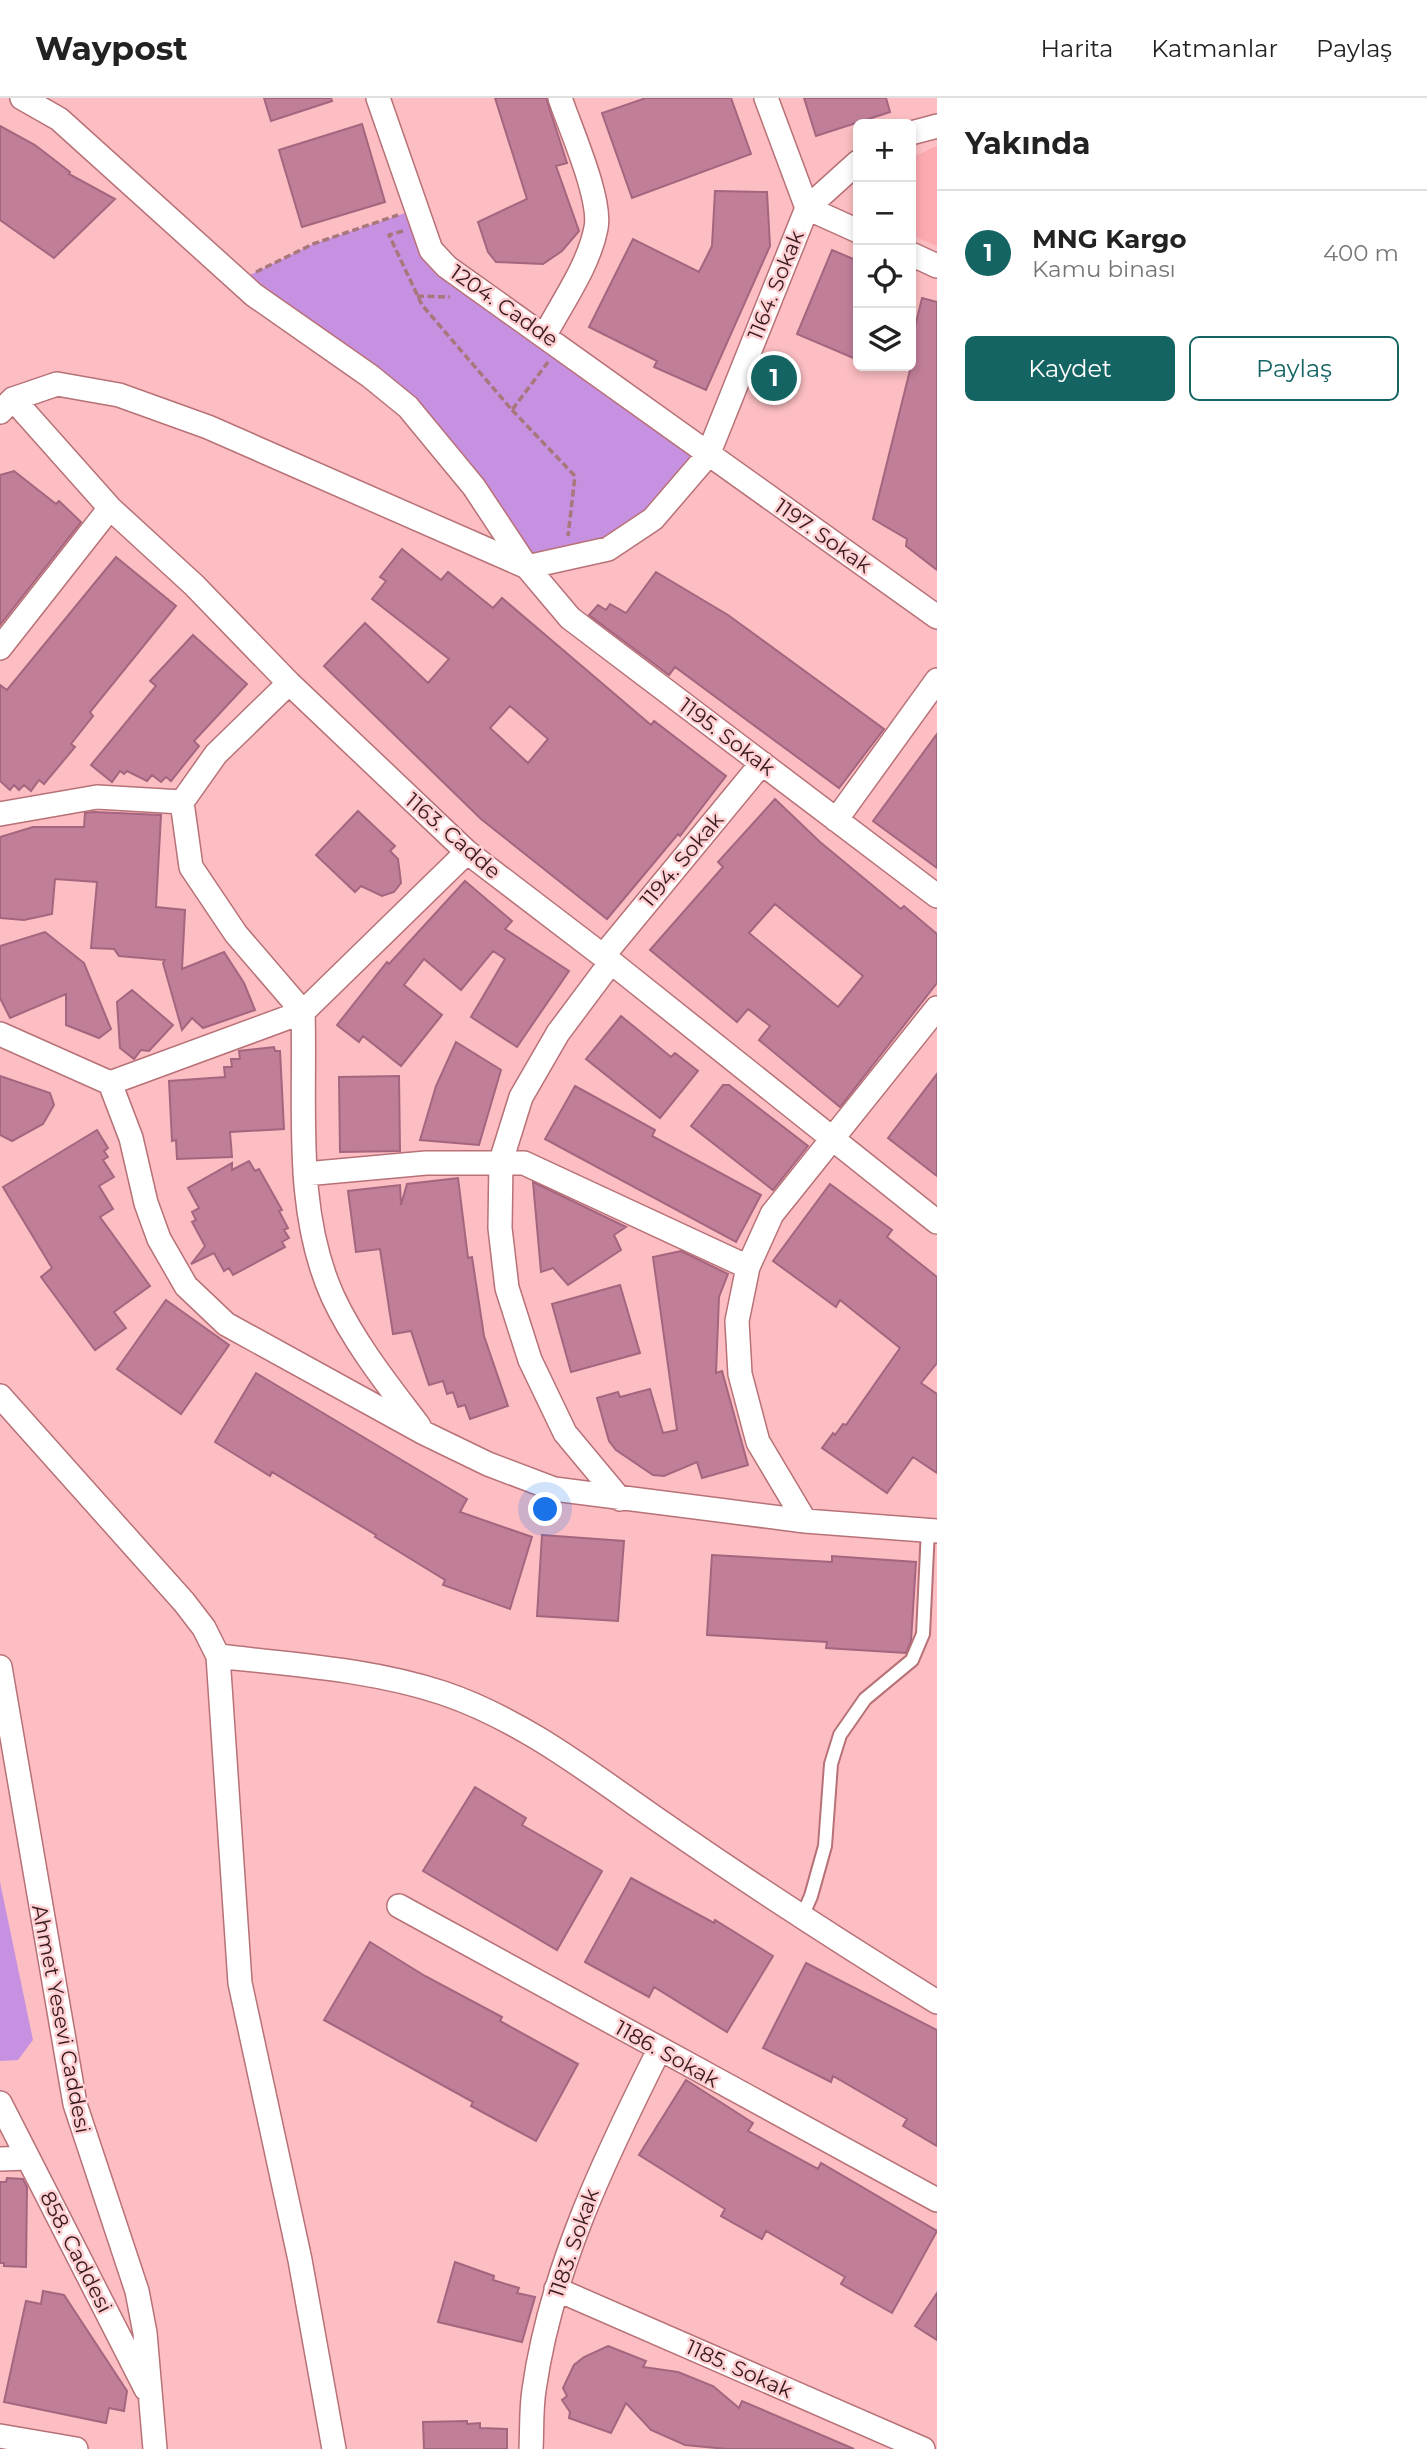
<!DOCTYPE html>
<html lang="tr">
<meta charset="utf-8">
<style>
body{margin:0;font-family:Montserrat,sans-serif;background:#f2f2f2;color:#222}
.controls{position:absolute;right:21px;top:21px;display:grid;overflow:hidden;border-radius:10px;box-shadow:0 4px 10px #0003}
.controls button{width:63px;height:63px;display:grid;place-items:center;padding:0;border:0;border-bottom:2px solid #e0e0e0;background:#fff;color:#222;font:35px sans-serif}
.you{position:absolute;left:546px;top:1412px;width:24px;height:24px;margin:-18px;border:5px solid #fff;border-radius:50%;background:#1a73e8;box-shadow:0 0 0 10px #1a73e833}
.badge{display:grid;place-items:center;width:46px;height:46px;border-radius:50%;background:#146463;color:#fff;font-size:23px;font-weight:700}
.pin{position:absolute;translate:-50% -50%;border:4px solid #fff;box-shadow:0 2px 7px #0006}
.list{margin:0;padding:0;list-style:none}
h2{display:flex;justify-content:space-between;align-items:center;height:91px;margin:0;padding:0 28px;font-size:30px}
h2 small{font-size:23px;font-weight:400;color:#767676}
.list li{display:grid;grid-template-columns:46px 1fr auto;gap:21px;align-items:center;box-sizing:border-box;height:126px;padding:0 28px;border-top:2px solid #e0e0e0}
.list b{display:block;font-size:26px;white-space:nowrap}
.list p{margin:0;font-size:23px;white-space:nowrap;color:#767676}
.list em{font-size:23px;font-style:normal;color:#767676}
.actions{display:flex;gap:14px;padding:21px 28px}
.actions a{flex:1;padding:16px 0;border:2px solid #146463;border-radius:10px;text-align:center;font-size:24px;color:#146463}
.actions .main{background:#146463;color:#fff}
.icon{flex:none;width:38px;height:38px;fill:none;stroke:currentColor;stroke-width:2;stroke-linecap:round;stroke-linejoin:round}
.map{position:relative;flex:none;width:937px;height:2351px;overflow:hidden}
header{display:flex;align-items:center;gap:42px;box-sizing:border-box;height:98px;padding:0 35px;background:#fff;border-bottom:2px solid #e0e0e0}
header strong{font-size:33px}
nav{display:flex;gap:38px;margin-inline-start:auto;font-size:24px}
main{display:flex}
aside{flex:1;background:#fff}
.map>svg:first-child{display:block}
.built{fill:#fda9b0}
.green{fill:#c791e1}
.building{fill:#c17e99;stroke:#a5657f;stroke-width:2;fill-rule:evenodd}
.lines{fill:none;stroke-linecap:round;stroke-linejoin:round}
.lane-casing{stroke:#b77177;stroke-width:16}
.street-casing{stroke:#b77177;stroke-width:26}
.path{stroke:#a7777b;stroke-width:3.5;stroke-dasharray:7 3.5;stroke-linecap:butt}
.lane{stroke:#fff;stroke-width:12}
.street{stroke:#fff;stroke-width:23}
.labels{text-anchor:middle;stroke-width:5;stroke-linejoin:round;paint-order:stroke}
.street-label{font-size:21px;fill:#361a1d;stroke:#ffcfd2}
</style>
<header>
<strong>Waypost</strong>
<nav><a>Harita</a><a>Katmanlar</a><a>Paylaş</a></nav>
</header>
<main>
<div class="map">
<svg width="937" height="2351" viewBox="0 0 937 2351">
<rect width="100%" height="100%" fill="#fcbec2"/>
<path class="built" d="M937 48V148L911 137V60Z"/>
<path class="green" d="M417 111 431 152 708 357 608 451 527 469 408 309 238 183 313 146Z
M0 1784 33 1942 18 1962 0 1963Z"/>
<path class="building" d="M264 0H331L332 3 271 23Z
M495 0H546L567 65 556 68 579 133 562 153 543 166 496 164 488 154 478 124 527 101Z
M646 0H731L751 56 632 100 602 15Z
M804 0H886L890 14 816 38Z
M362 26 385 104 302 129 279 52Z
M0 28 35 47 70 74 69 76 115 101 54 160 0 122Z
M715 93 767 94 770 148 706 292 654 269 657 263 589 229 633 141 699 174 712 148Z
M832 152 858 163V262L797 236Z
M922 200 937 204V472L906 448 907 441 873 421 911 268V245Z
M14 373 56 406 59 403 81 424 0 527V377Z
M402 451 441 482 448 474 493 510 502 500 651 627 654 623 726 678 680 738 678 736 607 821 481 721 324 568 365 525 428 585 449 561 372 501 386 483 380 479ZM510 608 548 641 528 665 490 630Z
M116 459 176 508 90 614 93 618 71 646 75 649 44 686 39 682 31 693 24 687 19 692 14 687 10 692 0 683V587L7 592Z
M656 474 728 517 884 631 839 690 675 569 669 577 589 517 598 507 606 512 610 506 626 515Z
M193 537 247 586 194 643 199 648 171 683 166 679 161 684 152 677 147 683 127 673 124 676 120 673 112 684 91 667 156 588 150 583Z
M937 636V770L873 723Z
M775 701 820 744 901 811 904 808 937 836V885L840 1009 759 942 770 928 748 911 737 924 650 852 723 769 718 764ZM775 806 863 878 838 909 749 835Z
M358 713 395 748 390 753 398 761 401 785 394 794 382 798 361 788 355 794 316 757Z
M94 714 161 717 156 809 185 812 182 871 224 854 244 885 255 912 203 930 192 920 182 932 163 865 165 862 119 858 114 851 91 850 97 784 55 781 52 816 24 822 0 820V739L33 729H84L85 715Z
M465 783 512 823 505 831 569 873 517 949 471 919 505 861 493 853 461 892 424 861 404 887 442 917 401 968 363 938 359 944 337 927 387 864 389 866Z
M45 834 84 865 111 931 99 940 66 927V896L10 920 0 900V848Z
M132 892 173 927 149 953 141 952 134 961 120 950 117 904Z
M621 918 671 959 675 955 698 973 660 1020 586 961Z
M456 944 501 972 479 1047 420 1042 436 988Z
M274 949 275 953H280L284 1031 230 1034 232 1059 177 1061 176 1042 172 1043 169 983 225 979 224 969H232L231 961H240L239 953Z
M937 976V1078L888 1040Z
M0 978 50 995 54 1007 43 1026 12 1043 0 1037Z
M399 978 400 1053 340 1054 339 979Z
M723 987H729L808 1048 773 1092 691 1028Z
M575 988 655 1032 652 1038 761 1097 736 1144 545 1041Z
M97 1032 108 1050 104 1053 108 1059 103 1062 114 1079 99 1088 113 1111 100 1119 150 1188 114 1214 126 1230 95 1252 41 1179 52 1170 3 1089Z
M249 1063 255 1073 259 1071 282 1112 279 1113 288 1130 284 1132 289 1140 282 1144 285 1149 233 1177 229 1170 224 1173 214 1155 191 1166 205 1148 192 1124 196 1122 192 1114 199 1110 188 1090 232 1065V1072Z
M458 1080 468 1160 472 1159 484 1238 508 1308 470 1321 465 1307 458 1309 453 1294 447 1296 443 1283 429 1287 411 1233 393 1236 380 1151 356 1154 348 1093 400 1087 401 1107 407 1086Z
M533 1084 626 1129 614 1137 621 1152 568 1187 553 1170 541 1174Z
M830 1086 892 1132 887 1139 937 1179V1265L921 1285 937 1296V1375L913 1359 887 1395 822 1350 833 1335 835 1337 843 1326 846 1327 900 1250 840 1202 836 1209 773 1163Z
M681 1153 728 1176 719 1199 716 1275 722 1273 748 1367 702 1380 697 1364 664 1378 653 1377 616 1352 609 1343 597 1300 618 1294 620 1299 650 1291 663 1335 677 1332 653 1159Z
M620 1187 640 1255 571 1274 552 1206Z
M166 1202 229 1247 181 1316 117 1271Z
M256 1275 467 1401 460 1414 532 1439 510 1511 443 1487 445 1482 375 1439 376 1437 272 1374 270 1378 215 1344Z
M542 1437 624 1443 618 1523 537 1518Z
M712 1457 832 1464V1458L916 1464 911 1543 906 1555 826 1550 827 1544 707 1537Z
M475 1689 526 1720 522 1727 602 1773 557 1852 423 1773Z
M631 1780 714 1825 715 1822 773 1858 727 1934 654 1889 649 1899 585 1864Z
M370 1844 425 1878 502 1919 500 1923 578 1966 536 2043 471 2008 473 2004 324 1922Z
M806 1865 937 1932V2048L903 2028 907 2021 833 1978 831 1984 763 1950Z
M686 1982 753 2025 748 2033 818 2071 821 2065 937 2133 892 2215 841 2186 845 2179 766 2133 762 2141 721 2118 725 2111 639 2057Z
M7 2080 23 2081 27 2089 26 2169 4 2168V2165H0V2084H6Z
M455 2164 494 2178 493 2182 519 2190 517 2195 535 2199 522 2244 438 2224Z
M43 2193 64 2197 127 2293 124 2313 109 2310 106 2325 4 2304 26 2203 41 2206Z
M937 2195V2242L915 2228Z
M608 2248 646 2263 643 2269 678 2274 713 2288 739 2310 742 2303 854 2351H727L685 2347 651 2332 626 2305 611 2335 569 2320 570 2314 562 2302 567 2298 563 2290 574 2267 584 2259Z
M467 2323V2326L480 2325V2330L507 2331V2351H424L423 2324Z"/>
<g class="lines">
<g class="lane-casing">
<path id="lane" d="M801 1821 811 1798 825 1748 831 1666 840 1637 865 1601 912 1562 923 1536 928 1431"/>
</g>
<g class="street-casing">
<path id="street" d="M22 0 59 21 254 197 370 278 408 309 474 389 527 469 570 520 937 798
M378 0 431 152 447 169 937 519
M766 0 807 110 858 133
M911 35 937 28
M911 156 937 168
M545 237C563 203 589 167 596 130 602 101 570 30 560 0
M13 301 110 410 194 487 289 585 467 754 611 864 937 1124
M0 314 13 301 57 286 119 297 208 329 527 469
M527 469 608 451 653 421 708 357 807 110 858 64
M0 550 110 410
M289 585 216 656 182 704 191 769 236 836 303 914C306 1007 293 1111 333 1199 355 1246 388 1287 419 1328
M0 716 97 699 182 704
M836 722 937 582
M603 858 762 665
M611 864 558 935 521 999 501 1063 500 1130 507 1190 530 1262 565 1335 620 1401
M0 936 110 985 131 1040 146 1105 159 1141 186 1188 226 1226 424 1335 488 1366 554 1391 805 1423 937 1433
M110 985 303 914 467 754
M305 1076 426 1065H524L748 1169
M0 1298 184 1504 204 1530 218 1558 240 1885 300 2162 334 2351
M805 1423 758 1344 740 1276 737 1223 748 1169 772 1116 937 910
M218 1558C293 1567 371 1571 443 1595 529 1624 600 1683 674 1733 761 1793 848 1849 937 1904
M0 1569 75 2006 137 2193 145 2235 155 2351
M399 1808 937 2102
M0 2005 146 2291
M0 2061 27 2060
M556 2191 923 2351
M0 2338 76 2351
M531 2351C532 2332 531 2311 534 2292 551 2171 605 2060 659 1952"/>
</g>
<path class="path" d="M403 133 389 137 422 207 512 312 548 264
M256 174 313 146 398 117
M417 198 450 199
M512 312 575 378 568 438"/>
<use href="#lane" class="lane"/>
<use href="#street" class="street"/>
</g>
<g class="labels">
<g class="street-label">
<text transform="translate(776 187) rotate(-68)" y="7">1164. Sokak</text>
<text transform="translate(504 208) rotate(35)" y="7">1204. Cadde</text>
<text transform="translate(823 438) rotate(35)" y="7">1197. Sokak</text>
<text transform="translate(727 639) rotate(37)" y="7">1195. Sokak</text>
<text transform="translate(453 738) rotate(41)" y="7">1163. Cadde</text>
<text transform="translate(682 762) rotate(-50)" y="7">1194. Sokak</text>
<text transform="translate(61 1921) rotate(79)" y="7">Ahmet Yesevi Caddesi</text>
<text transform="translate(667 1956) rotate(29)" y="7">1186. Sokak</text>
<text transform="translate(574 2145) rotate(-71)" y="7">1183. Sokak</text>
<text transform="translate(76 2154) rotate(63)" y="7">858. Caddesi</text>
<text transform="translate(739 2271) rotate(24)" y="7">1185. Sokak</text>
</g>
</g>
</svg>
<div class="controls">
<button>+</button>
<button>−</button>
<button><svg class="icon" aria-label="locate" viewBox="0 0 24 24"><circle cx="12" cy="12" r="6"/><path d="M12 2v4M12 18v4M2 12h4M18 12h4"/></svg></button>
<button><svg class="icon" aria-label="layers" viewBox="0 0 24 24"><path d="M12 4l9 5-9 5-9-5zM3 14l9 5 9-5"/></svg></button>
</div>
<div class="you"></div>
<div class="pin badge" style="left:774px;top:280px">1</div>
</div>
<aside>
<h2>Yakında<small></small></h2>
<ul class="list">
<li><span class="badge">1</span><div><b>MNG Kargo</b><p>Kamu binası</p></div><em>400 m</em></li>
</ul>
<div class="actions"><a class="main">Kaydet</a><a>Paylaş</a></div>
</aside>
</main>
